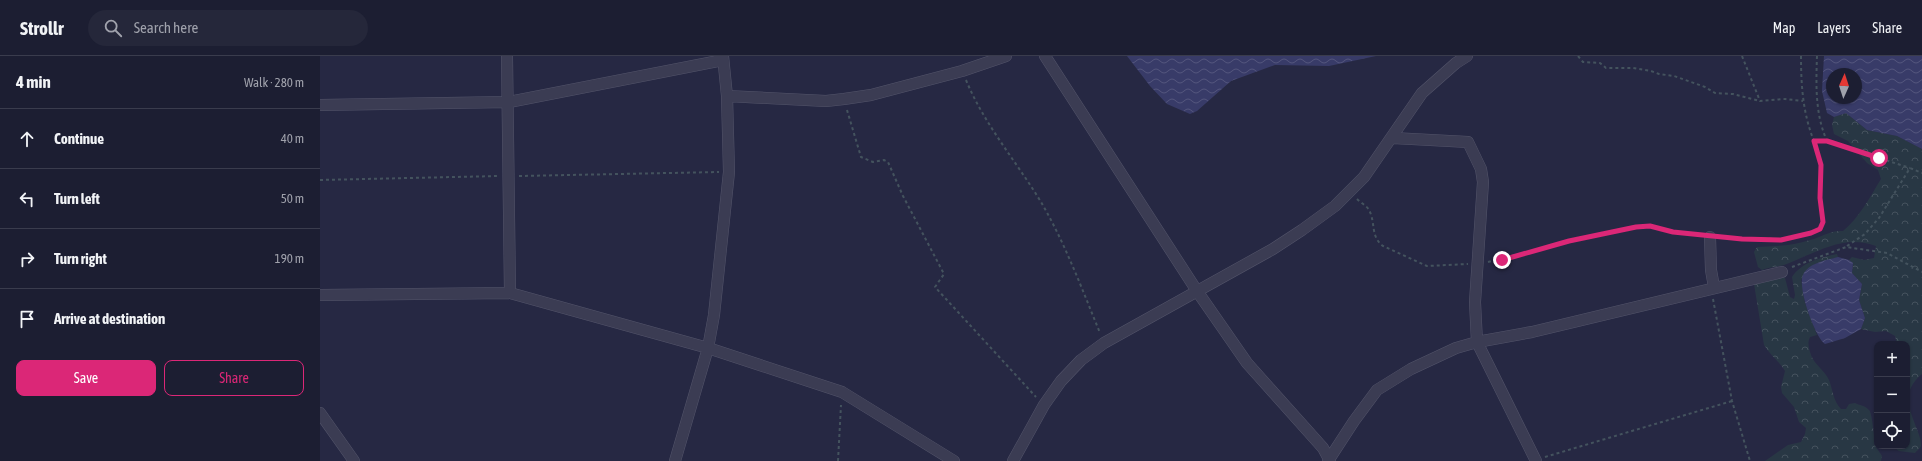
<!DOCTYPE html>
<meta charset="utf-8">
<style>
body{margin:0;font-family:"Asap Condensed",sans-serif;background:#25273a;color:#f1f3f6}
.controls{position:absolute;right:12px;bottom:12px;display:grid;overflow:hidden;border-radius:8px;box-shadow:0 1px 3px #0004}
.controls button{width:36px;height:36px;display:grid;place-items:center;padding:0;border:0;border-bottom:1px solid #3a3c4d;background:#1c1e32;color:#f1f3f6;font:20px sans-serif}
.compass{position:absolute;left:1506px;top:12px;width:36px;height:36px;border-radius:50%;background:#1c1e32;box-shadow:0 1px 3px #0004;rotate:3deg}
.stop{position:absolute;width:12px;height:12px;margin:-9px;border:3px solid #db2777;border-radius:50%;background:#fff}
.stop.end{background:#db2777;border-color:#fff;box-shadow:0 1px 4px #0008}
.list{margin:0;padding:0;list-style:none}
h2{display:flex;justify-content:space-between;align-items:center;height:52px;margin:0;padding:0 16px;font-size:17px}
h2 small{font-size:13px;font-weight:400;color:#a0a2ac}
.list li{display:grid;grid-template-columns:26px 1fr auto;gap:12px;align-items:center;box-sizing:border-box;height:60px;padding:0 16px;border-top:1px solid #3a3c4d}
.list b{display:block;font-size:15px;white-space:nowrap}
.list em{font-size:13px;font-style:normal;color:#a0a2ac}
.actions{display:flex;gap:8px;padding:12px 16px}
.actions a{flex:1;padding:9px 0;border:1px solid #db2777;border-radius:8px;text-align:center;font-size:14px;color:#db2777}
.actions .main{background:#db2777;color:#fff}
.icon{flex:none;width:22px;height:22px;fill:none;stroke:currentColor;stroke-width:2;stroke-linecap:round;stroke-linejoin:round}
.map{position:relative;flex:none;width:1602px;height:405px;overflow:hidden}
header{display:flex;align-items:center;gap:24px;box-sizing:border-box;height:56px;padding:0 20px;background:#1c1e32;border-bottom:1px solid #3a3c4d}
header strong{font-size:19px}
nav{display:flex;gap:22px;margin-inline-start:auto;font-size:14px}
.search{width:280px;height:36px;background:#25273a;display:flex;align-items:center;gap:10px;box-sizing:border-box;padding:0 14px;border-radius:22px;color:#a0a2ac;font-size:15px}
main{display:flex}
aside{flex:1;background:#1c1e32}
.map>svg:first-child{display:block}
.forest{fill:url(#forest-crowns)}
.water{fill:url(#water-waves);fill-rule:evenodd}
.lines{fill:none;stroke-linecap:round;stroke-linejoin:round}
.street-casing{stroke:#53546a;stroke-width:12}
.path{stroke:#44535e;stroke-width:2;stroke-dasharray:3 3;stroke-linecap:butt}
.street{stroke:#3b3c53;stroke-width:11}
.route{stroke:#db2777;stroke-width:5}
</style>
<header>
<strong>Strollr</strong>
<div class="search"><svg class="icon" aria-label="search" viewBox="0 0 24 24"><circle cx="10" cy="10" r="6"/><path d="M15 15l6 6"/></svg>Search here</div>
<nav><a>Map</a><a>Layers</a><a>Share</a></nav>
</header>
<main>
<aside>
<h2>4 min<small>Walk · 280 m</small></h2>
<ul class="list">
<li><svg class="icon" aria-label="ahead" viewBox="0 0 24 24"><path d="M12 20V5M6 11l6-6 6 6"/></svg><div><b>Continue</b></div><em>40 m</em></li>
<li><svg class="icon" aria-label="left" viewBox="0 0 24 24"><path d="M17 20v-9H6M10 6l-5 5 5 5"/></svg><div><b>Turn left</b></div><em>50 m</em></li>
<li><svg class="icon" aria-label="right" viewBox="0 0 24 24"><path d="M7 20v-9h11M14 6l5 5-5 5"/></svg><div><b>Turn right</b></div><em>190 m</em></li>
<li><svg class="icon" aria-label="arrive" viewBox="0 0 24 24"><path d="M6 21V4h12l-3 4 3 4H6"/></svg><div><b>Arrive at destination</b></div></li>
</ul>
<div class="actions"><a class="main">Save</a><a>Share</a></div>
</aside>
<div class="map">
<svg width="1602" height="405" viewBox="0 0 1602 405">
<defs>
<pattern id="forest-crowns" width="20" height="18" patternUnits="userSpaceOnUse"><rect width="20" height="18" fill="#283744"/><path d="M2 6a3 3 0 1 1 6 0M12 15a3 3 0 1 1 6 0" fill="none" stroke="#45525e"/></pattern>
<pattern id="water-waves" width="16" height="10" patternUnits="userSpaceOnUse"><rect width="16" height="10" fill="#383b68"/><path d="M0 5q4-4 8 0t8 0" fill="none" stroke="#53557c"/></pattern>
</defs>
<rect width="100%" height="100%" fill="#262843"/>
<path class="forest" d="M1526 57 1547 74 1577 80 1602 93V318C1572 342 1602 371 1601 390 1600 393 1596 395 1595 397L1579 395 1572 390H1587V288H1577L1575 280 1566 275 1555 276 1541 273 1545 262 1539 244 1542 228 1532 217 1533 208 1529 204 1532 201 1544 204 1554 202 1556 190C1523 177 1494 198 1464 209 1457 211 1449 211 1442 214L1438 211 1434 196 1437 191C1455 190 1473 190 1490 184 1502 181 1510 174 1523 175 1539 162 1550 141 1561 123L1558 114 1547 107 1528 85 1514 78 1512 69 1514 61Z
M1517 198 1518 201 1495 208 1481 224 1485 247 1497 279 1490 281C1487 287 1489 293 1491 299 1494 308 1505 315 1509 324 1513 334 1513 345 1521 353H1526L1529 348 1535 347C1539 349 1546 350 1549 354 1552 356 1555 384 1554 388L1562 400 1561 405H1445L1468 389 1481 386 1485 378 1486 372 1479 366 1474 351 1462 337 1461 331 1465 315C1459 305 1450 299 1444 289L1434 228 1462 220 1465 222 1470 241 1474 243 1475 239 1472 221C1481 207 1501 201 1517 198Z"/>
<path class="water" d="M807 0H1056L1009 10 955 9 911 25 877 55 870 58 847 48 830 30Z
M1504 0H1602V93L1577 80 1547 74 1526 57 1514 61 1507 57 1502 35ZM1512 18H1536V42H1512Z
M1518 201 1529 204 1533 207 1532 217 1542 228 1539 244 1545 262 1541 273 1525 282 1505 288C1495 281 1477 231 1483 219 1488 207 1507 204 1518 201Z"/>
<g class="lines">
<g class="street-casing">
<path id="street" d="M187 0 190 237
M725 0 877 235 927 307 1003 392 1010 405
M407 40 506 45 524 43 551 39 642 15 686 0
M0 49 189 46 403 4
M1073 82 1148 86 1161 113 1163 126 1155 246 1157 286 1216 405
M1390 181 1391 214 1394 231
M0 239 190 237 388 292 522 336 634 405
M0 357 34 405
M355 405 388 292 394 259 409 116 407 40 403 0
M693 405 724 349 741 325 761 304 784 287 953 193 982 174 1015 150 1044 121 1102 37 1136 7 1147 0
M1008 405 1034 365 1057 334 1091 313 1136 292 1157 286 1212 276 1462 216"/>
</g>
<path class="path" d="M1258 0 1263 6 1280 7 1286 12H1313L1331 15 1339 18 1354 20 1385 31 1395 37 1413 38 1440 45
M1422 0 1440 45 1465 43 1483 45
M1481 0C1481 30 1483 58 1494 85H1507L1590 112
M1497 0C1496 29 1495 58 1507 85
M646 24C664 68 696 105 721 146 745 187 762 233 780 277
M527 54 541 101 553 106 564 104 568 106 583 140 624 218 615 231 716 341
M199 120 399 116
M0 124 179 120
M1037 143C1041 147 1047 150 1049 154 1056 167 1050 180 1063 190L1107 210 1148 208
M1401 182 1461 183 1491 177 1499 173 1503 166 1500 142 1501 109 1494 85
M1527 190 1545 178 1559 162 1590 112 1602 117
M1168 206 1249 185 1316 171 1330 170 1353 176 1380 179
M1472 211 1526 191 1567 197 1602 216
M1393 243 1412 345 1430 405
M1225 401 1412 345
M518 405 521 349"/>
<use href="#street" class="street"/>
</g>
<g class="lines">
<path class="route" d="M1182 204 1249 185 1316 171 1330 170 1353 176 1422 183 1461 184 1491 177 1500 173 1503 166 1500 142 1501 109 1494 85H1507L1559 102"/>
</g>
</svg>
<div class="controls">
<button>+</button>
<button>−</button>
<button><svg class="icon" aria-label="locate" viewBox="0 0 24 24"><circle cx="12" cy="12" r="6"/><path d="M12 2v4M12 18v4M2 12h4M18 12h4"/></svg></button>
</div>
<svg class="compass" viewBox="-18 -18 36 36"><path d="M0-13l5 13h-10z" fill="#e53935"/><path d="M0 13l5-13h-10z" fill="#a0a2ac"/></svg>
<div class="stop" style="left:1559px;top:102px"></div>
<div class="stop end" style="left:1182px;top:204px"></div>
</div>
</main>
